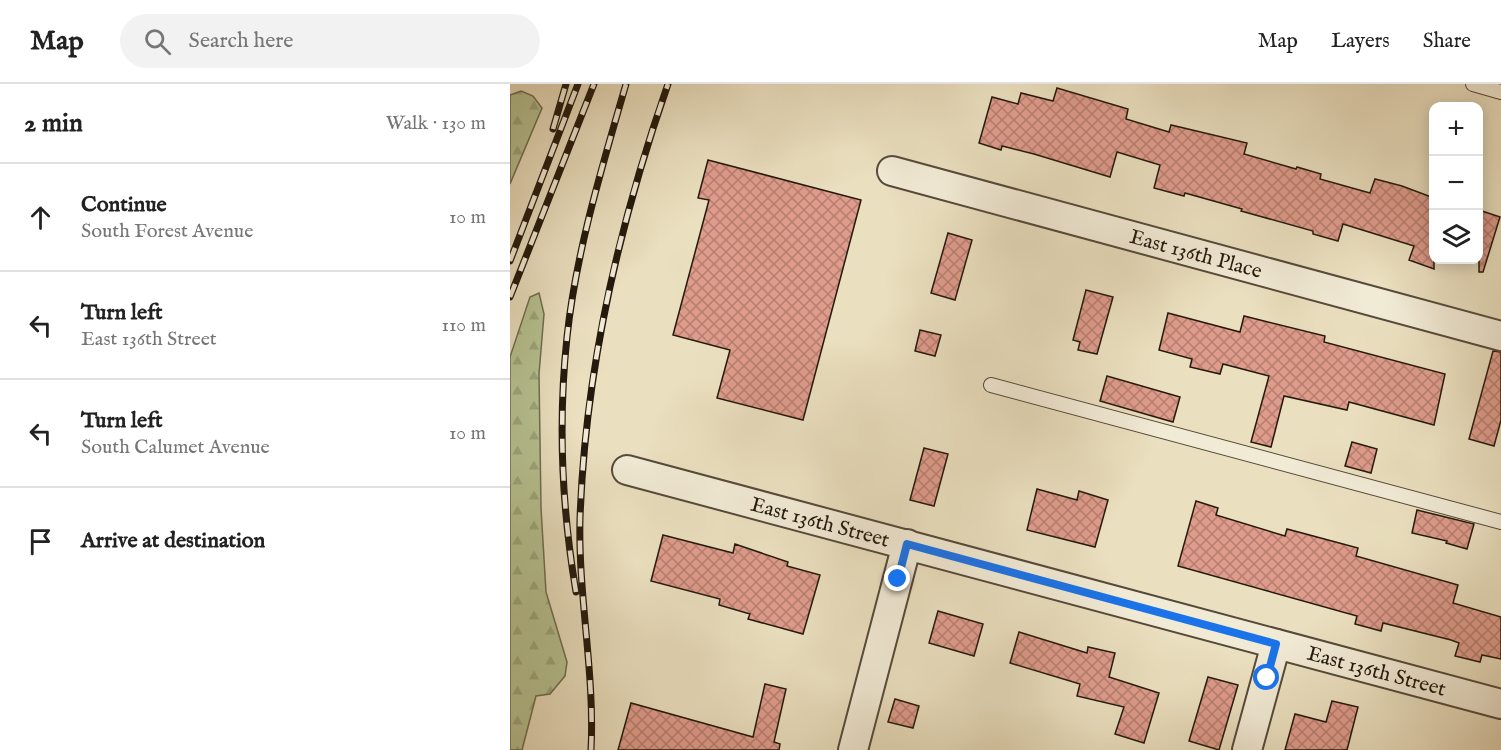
<!DOCTYPE html>
<meta charset="utf-8">
<style>
body{margin:0;font-family:"IM FELL English",serif;background:#f2f2f2;color:#222}
.controls{position:absolute;right:18px;top:18px;display:grid;overflow:hidden;border-radius:12px;box-shadow:0 3px 15px #0003}
.controls button{width:54px;height:54px;display:grid;place-items:center;padding:0;border:0;border-bottom:2px solid #e0e0e0;background:#fff;color:#222;font:30px sans-serif}
.stop{position:absolute;width:18px;height:18px;margin:-14px;border:4px solid #1a73e8;border-radius:50%;background:#fff}
.stop.end{background:#1a73e8;border-color:#fff;box-shadow:0 2px 6px #0008}
.list{margin:0;padding:0;list-style:none}
h2{display:flex;justify-content:space-between;align-items:center;height:78px;margin:0;padding:0 24px;font-size:26px}
h2 small{font-size:20px;font-weight:400;color:#767676}
.list li{display:grid;grid-template-columns:39px 1fr auto;gap:18px;align-items:center;box-sizing:border-box;height:108px;padding:0 24px;border-top:2px solid #e0e0e0}
.list b{display:block;font-size:22px;white-space:nowrap}
.list p{margin:0;font-size:20px;white-space:nowrap;color:#767676}
.list em{font-size:20px;font-style:normal;color:#767676}
.icon{flex:none;width:33px;height:33px;fill:none;stroke:currentColor;stroke-width:2;stroke-linecap:round;stroke-linejoin:round}
.map{position:relative;flex:none;width:991px;height:666px;overflow:hidden}
header{display:flex;align-items:center;gap:36px;box-sizing:border-box;height:84px;padding:0 30px;background:#fff;border-bottom:2px solid #e0e0e0}
header strong{font-size:28px}
nav{display:flex;gap:33px;margin-inline-start:auto;font-size:21px}
.search{width:420px;height:54px;background:#f2f2f2;display:flex;align-items:center;gap:15px;box-sizing:border-box;padding:0 21px;border-radius:33px;color:#767676;font-size:22px}
main{display:flex}
aside{flex:1;background:#fff}
.map>svg:first-child{display:block}
.forest{fill:url(#forest-firs);stroke:#6e6e50;stroke-width:1.5}
.building{fill:url(#building-cross-hatch);stroke:#24190d;stroke-width:1.5}
.lines{fill:none;stroke-linecap:round;stroke-linejoin:round}
.service-casing{stroke:#564a3a;stroke-width:16}
.minor-casing{stroke:#564a3a;stroke-width:32}
.service{stroke:#f1ead5;stroke-width:14}
.minor{stroke:#f1ead5;stroke-width:28}
.rail-casing{stroke:#24190d;stroke-width:7}
.rail{stroke:#f1ead5;stroke-width:4.5;stroke-dasharray:14;stroke-linecap:butt}
.route{stroke:#1a73e8;stroke-width:8}
.labels{text-anchor:middle;stroke-width:4.5;stroke-linejoin:round;paint-order:stroke}
.street-label{font-size:21px;fill:#24190d;stroke:#f1ead5}
</style>
<header>
<strong>Map</strong>
<div class="search"><svg class="icon" aria-label="search" viewBox="0 0 24 24"><circle cx="10" cy="10" r="6"/><path d="M15 15l6 6"/></svg>Search here</div>
<nav><a>Map</a><a>Layers</a><a>Share</a></nav>
</header>
<main>
<aside>
<h2>2 min<small>Walk · 130 m</small></h2>
<ul class="list">
<li><svg class="icon" aria-label="ahead" viewBox="0 0 24 24"><path d="M12 20V5M6 11l6-6 6 6"/></svg><div><b>Continue</b><p>South Forest Avenue</p></div><em>10 m</em></li>
<li><svg class="icon" aria-label="left" viewBox="0 0 24 24"><path d="M17 20v-9H6M10 6l-5 5 5 5"/></svg><div><b>Turn left</b><p>East 136th Street</p></div><em>110 m</em></li>
<li><svg class="icon" aria-label="left" viewBox="0 0 24 24"><path d="M17 20v-9H6M10 6l-5 5 5 5"/></svg><div><b>Turn left</b><p>South Calumet Avenue</p></div><em>10 m</em></li>
<li><svg class="icon" aria-label="arrive" viewBox="0 0 24 24"><path d="M6 21V4h12l-3 4 3 4H6"/></svg><div><b>Arrive at destination</b></div></li>
</ul>
</aside>
<div class="map">
<svg width="991" height="666" viewBox="0 0 991 666">
<defs>
<pattern id="forest-firs" width="22" height="20" patternUnits="userSpaceOnUse" patternTransform="scale(1.5)"><rect width="22" height="20" fill="#b7c292"/><path d="M5 1l3.5 6h-7zM16 11l3.5 6h-7z" fill="#9da67d"/></pattern>
<pattern id="building-cross-hatch" width="8" height="8" patternUnits="userSpaceOnUse" patternTransform="scale(1.5)"><rect width="8" height="8" fill="#df9b8b"/><path d="M0 0l8 8M0 8l8-8" fill="none" stroke="#b57e70"/></pattern>
</defs>
<rect width="100%" height="100%" fill="#eadfbf"/>
<filter id="stains"><feTurbulence type="fractalNoise" baseFrequency=".00333" numOctaves="4"/><feColorMatrix values="0 0 0 0 .2 0 0 0 0 .09 0 0 0 0 .02 0 0 0 .5 -.17"/></filter>
<radialGradient id="worn" r=".72"><stop offset=".6" stop-color="#630" stop-opacity="0"/><stop offset="1" stop-color="#630" stop-opacity=".3"/></radialGradient>
<path class="forest" d="M11 7 23 12 32 24 0 100V11Z
M29 209 34 230 29 290 31 424 36 508 57 578 55 592 40 610 26 612 12 666H0V273L20 213Z"/>
<path class="building" d="M547 4 618 25 616 35 659 48 661 41 737 59 734 70 786 85 787 83 811 90 810 95 860 109 865 95 892 102 924 114V185L899 176 904 162 833 140 828 157 803 150V147L731 127 732 125 675 109 674 112 644 104 650 81 607 68 600 93 524 70 492 62 491 66 469 59 482 13 508 20 511 9 543 17Z
M198 76 351 116 293 336 207 314 220 266 163 251 199 116 188 114Z
M969 126 990 133 973 188H969Z
M438 149 462 156 445 216 421 209Z
M576 206 603 213 587 270 568 266 570 258 563 256Z
M658 229 730 248 734 232 815 252 814 258 935 290 924 341 839 318 837 326 774 312 761 363 741 358 759 292 713 280 710 290 680 283 682 275 649 266Z
M410 246 431 251 425 272 405 267Z
M983 267 991 268V336L984 362 959 355Z
M597 292 670 313 663 338 590 317Z
M842 358 867 365 861 389 835 382Z
M414 364 438 370 424 422 400 416Z
M527 405 567 416 569 407 598 416 585 463 517 446Z
M686 417 708 424 706 431 775 452 777 445 848 464 846 472 948 501 943 519 991 533V575L972 571 970 578 945 572 949 559 941 556 873 539 871 547 845 540 847 532 668 482Z
M907 426 964 440 957 465 936 459 937 457 902 449Z
M153 451 223 469 225 460 278 478 277 482 310 491 293 550 238 535 240 530 209 521 210 515 141 497Z
M428 527 473 540 464 572 419 559Z
M509 548 577 569 578 563 605 569 599 593 649 609 634 659 605 650 614 623 567 612 570 600 500 579Z
M698 593 728 601 709 666 679 657Z
M255 600 276 605 264 658 270 660 269 666H108L121 619 243 653Z
M385 615 409 622 403 644 378 638Z
M822 617 848 623 837 666H775L785 630 816 638Z"/>
<g class="lines">
<g class="service-casing">
<path id="service" d="M963 0 991 8
M481 301 991 438"/>
</g>
<g class="minor-casing">
<g id="minor">
<path id="s1" d="M382 87 991 252"/>
<path id="s2" d="M117 386 991 620"/>
<path d="M343 666 397 460"/>
<path d="M737 666 766 560"/>
</g>
</g>
<use href="#service" class="service"/>
<use href="#minor" class="minor"/>
<g class="rail-casing">
<path id="rail" d="M43 45 56 0
M0 177 68 0
M0 213 84 0
M66 508C52 425 48 337 57 253 66 168 92 83 116 0
M81 666C85 589 68 512 70 435 75 285 109 140 158 0"/>
</g>
<use href="#rail" class="rail"/>
</g>
<g class="lines">
<path class="route" d="M388 495 397 460 766 560 757 594"/>
</g>
<g class="labels">
<g class="street-label">
<text dy="7" stroke="none"><textPath href="#s1" startOffset="315">East 136th Place</textPath></text>
<text dy="7" stroke="none"><textPath href="#s2" startOffset="200">East 136th Street</textPath></text>
<text dy="7" stroke="none"><textPath href="#s2" startOffset="776">East 136th Street</textPath></text>
</g>
</g>
<rect width="100%" height="100%" filter="url(#stains)"/>
<rect width="100%" height="100%" fill="url(#worn)"/>
</svg>
<div class="controls">
<button>+</button>
<button>−</button>
<button><svg class="icon" aria-label="layers" viewBox="0 0 24 24"><path d="M12 4l9 5-9 5-9-5zM3 14l9 5 9-5"/></svg></button>
</div>
<div class="stop" style="left:757px;top:594px"></div>
<div class="stop end" style="left:388px;top:495px"></div>
</div>
</main>
